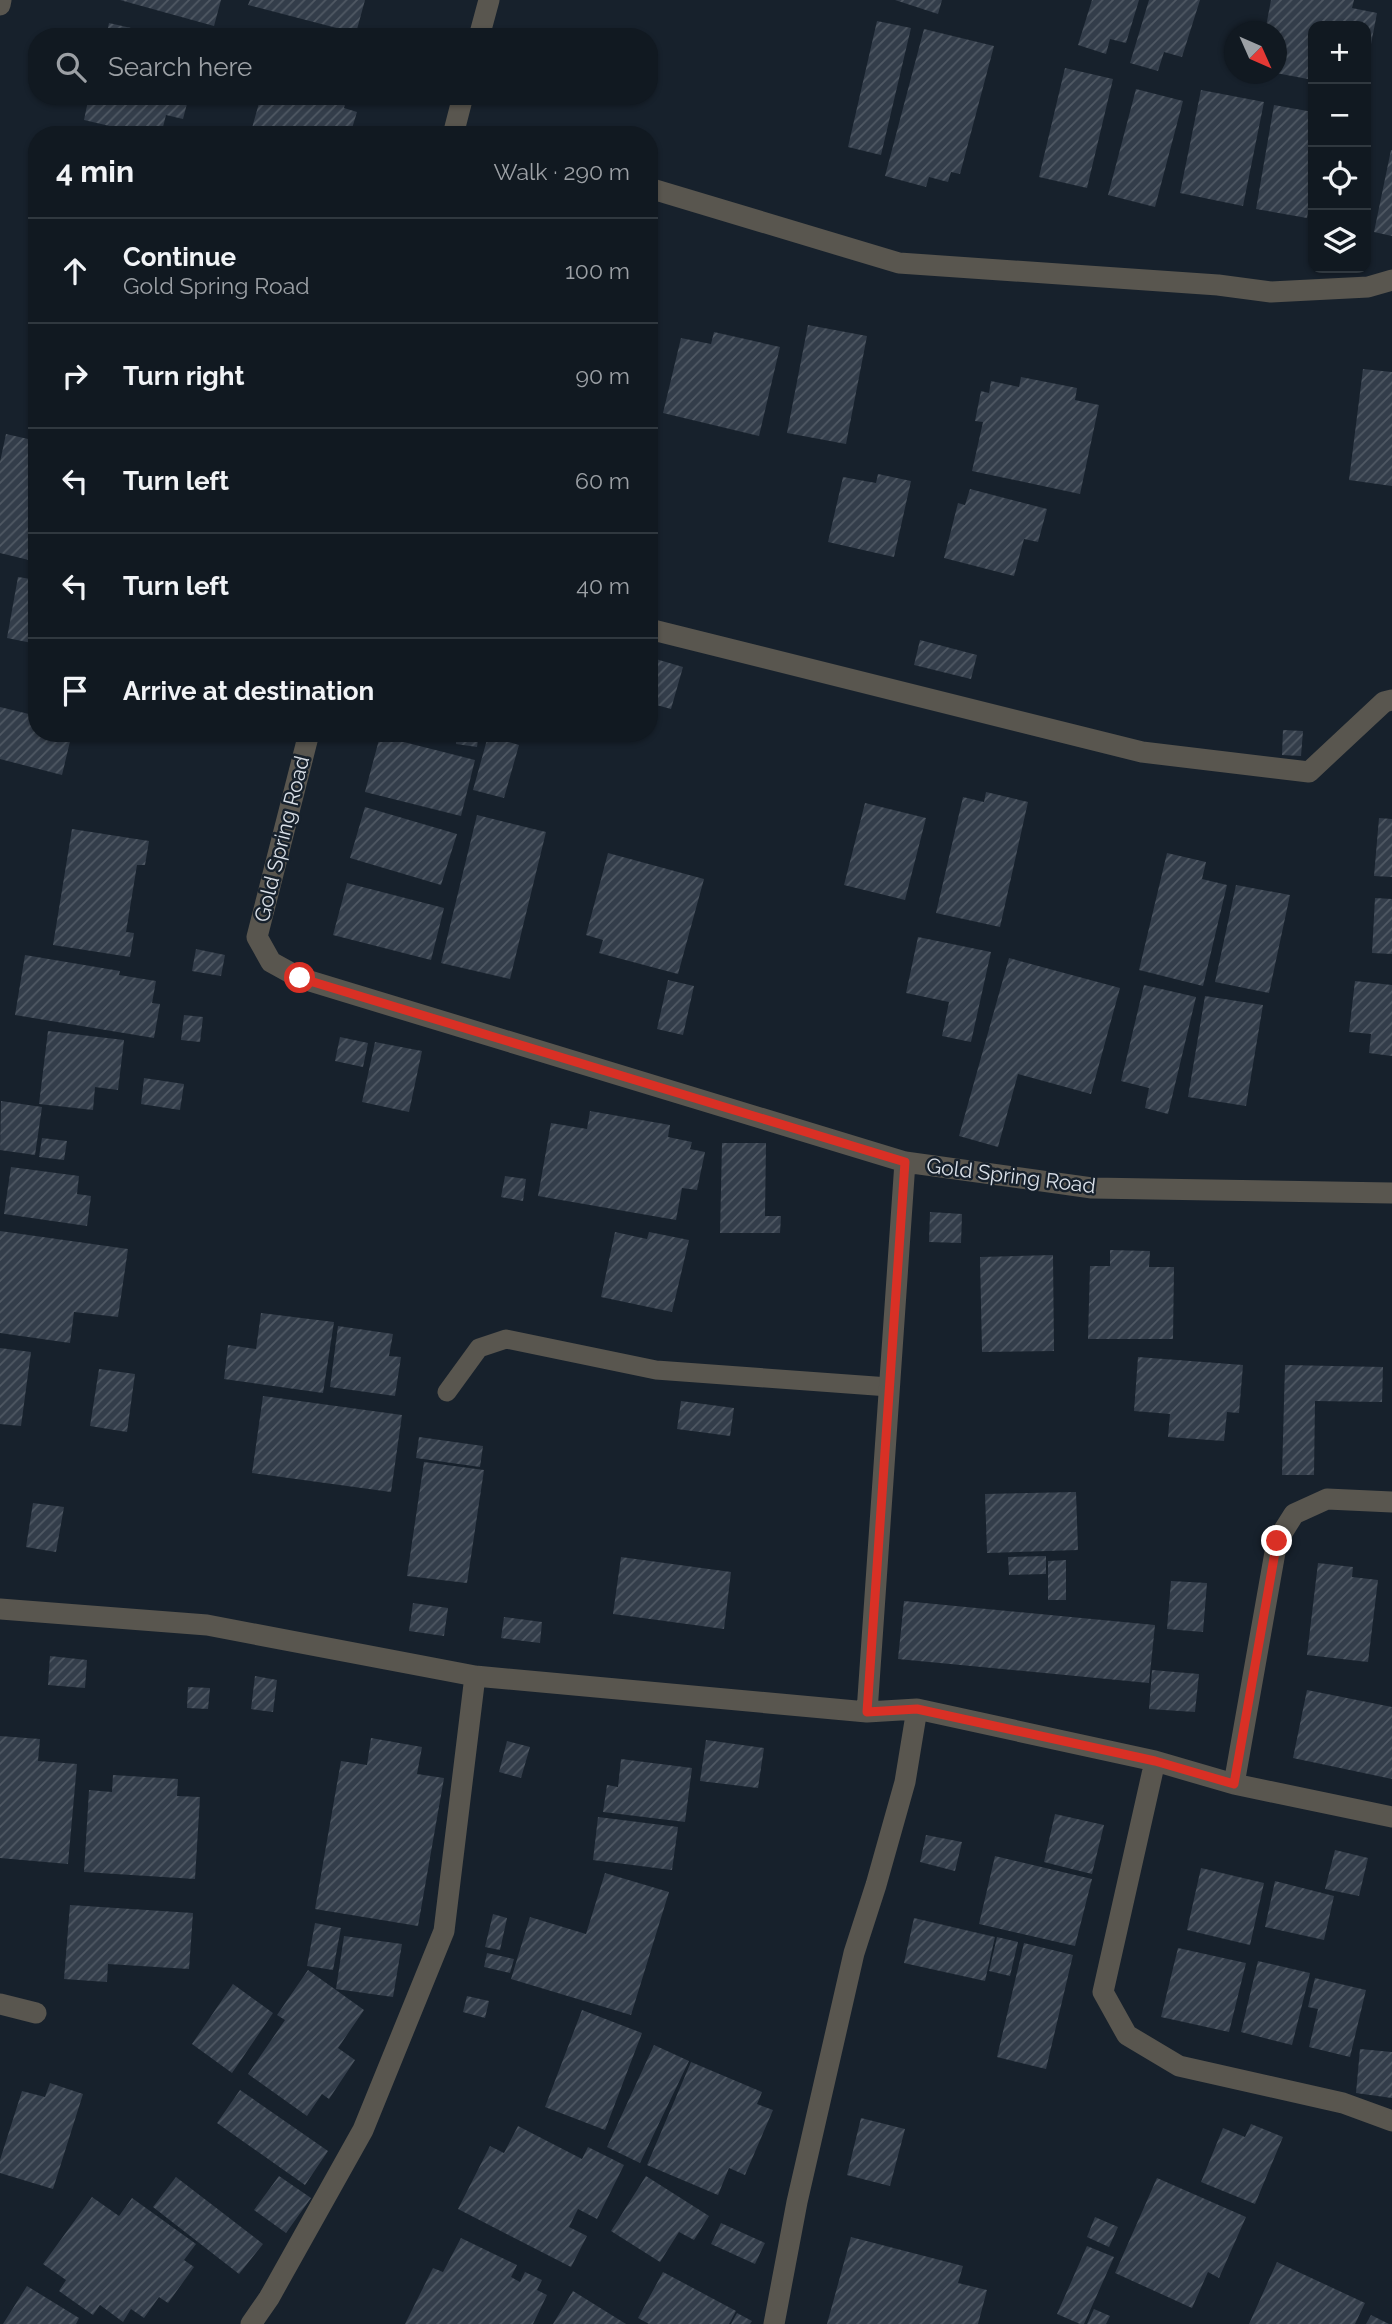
<!DOCTYPE html>
<meta charset="utf-8">
<style>
body{margin:0;font-family:Raleway,sans-serif;background:#1e262e;color:#f1f3f6}
.controls{position:absolute;right:21px;top:21px;display:grid;overflow:hidden;border-radius:14px;box-shadow:0 2px 5px #0004}
.controls button{width:63px;height:63px;display:grid;place-items:center;padding:0;border:0;border-bottom:2px solid #30383f;background:#111921;color:#f1f3f6;font:35px sans-serif}
.compass{position:absolute;left:1224px;top:21px;width:63px;height:63px;border-radius:50%;background:#111921;box-shadow:0 2px 5px #0004;rotate:135deg}
.stop{position:absolute;width:21px;height:21px;margin:-16px;border:5px solid #d93025;border-radius:50%;background:#fff}
.stop.end{background:#d93025;border-color:#fff;box-shadow:0 2px 7px #0008}
.list{margin:0;padding:0;list-style:none}
h2{display:flex;justify-content:space-between;align-items:center;height:91px;margin:0;padding:0 28px;font-size:30px}
h2 small{font-size:23px;font-weight:400;color:#9ca0a5}
.list li{display:grid;grid-template-columns:46px 1fr auto;gap:21px;align-items:center;box-sizing:border-box;height:105px;padding:0 28px;border-top:2px solid #30383f}
.list b{display:block;font-size:26px;white-space:nowrap}
.list p{margin:0;font-size:23px;white-space:nowrap;color:#9ca0a5}
.list em{font-size:23px;font-style:normal;color:#9ca0a5}
.icon{flex:none;width:38px;height:38px;fill:none;stroke:currentColor;stroke-width:2;stroke-linecap:round;stroke-linejoin:round}
.map{position:relative;flex:none;width:1392px;height:2324px;overflow:hidden}
.search{position:absolute;background:#111921;box-shadow:0 2px 5px #0004;left:28px;top:28px;width:630px;height:77px;display:flex;align-items:center;gap:18px;box-sizing:border-box;padding:0 24px;border-radius:28px;color:#9ca0a5;font-size:26px}
.panel{position:absolute;background:#111921;box-shadow:0 2px 5px #0004;left:28px;top:126px;width:630px;height:616px;border-radius:28px}
.map>svg:first-child{display:block}
.building{fill:url(#building-hatch)}
.lines{fill:none;stroke-linecap:round;stroke-linejoin:round}
.lane{stroke:#59564f;stroke-width:19}
.street{stroke:#59564f;stroke-width:21}
.route{stroke:#d93025;stroke-width:9}
.labels{text-anchor:middle;stroke-width:5;stroke-linejoin:round;paint-order:stroke}
.street-label{font-size:21px;fill:#dae0e8;stroke:#17212c}
</style>
<div class="map">
<svg width="1392" height="2324" viewBox="0 0 1392 2324">
<defs>
<pattern id="building-hatch" width="6" height="6" patternUnits="userSpaceOnUse" patternTransform="scale(1.75)"><rect width="6" height="6" fill="#333d4a"/><path d="M-1 1l2-2M0 6l6-6M5 7l2-2" fill="none" stroke="#505964"/></pattern>
</defs>
<rect width="100%" height="100%" fill="#17212c"/>
<path class="building" d="M120 0H221L214 26Z
M250 0H365L356 33 248 5Z
M895 0H942L938 14Z
M1092 0H1139L1126 43 1110 39 1106 54 1078 45Z
M1149 0H1200L1182 57 1164 52 1158 71 1130 63Z
M1271 0H1354L1352 8 1377 13 1367 65 1366 26H1313V80L1276 73V32H1265Z
M877 21 911 28 881 155 848 147Z
M109 23 166 36V37H106Z
M924 29 994 46 960 174 951 172 948 182 929 177 926 187 885 176Z
M1065 68 1113 79 1087 188 1039 177Z
M1136 89 1183 101 1155 207 1108 195Z
M1201 90 1264 102 1243 206 1180 193Z
M89 96H189L183 119 166 115 161 135H148L84 120Z
M261 96H347L344 108 357 112 350 135H250Z
M1274 105 1313 112V185L1307 218 1256 209Z
M1391 150H1392V236L1374 232Z
M808 325 867 336 846 444 787 433Z
M714 332 780 347 759 436 663 413 681 338 711 344Z
M1363 369 1392 372V486L1349 480Z
M1021 377 1077 388 1075 400 1099 405 1080 494 972 471 983 422 975 421 981 391 989 393 991 381 1019 387Z
M6 434 37 441V562L0 553V462Z
M878 474 911 481 894 557 828 542 843 477 876 483Z
M970 489 1047 509 1038 542 1024 539 1014 576 944 558 958 503 965 505Z
M18 577 37 580V644L7 638Z
M920 640 977 655 971 679 914 665Z
M649 657 683 667 671 709 649 703Z
M0 707 37 716V733H72L62 775 0 759Z
M1283 730 1303 731 1301 756 1282 755Z
M457 733H479L477 747 456 744Z
M380 736 475 760 461 816 365 792Z
M488 736 519 745 504 798 473 790Z
M986 792 1028 802 1000 927 936 913 963 797 984 802Z
M865 803 926 818 905 900 844 885Z
M365 807 457 834 441 885 350 858Z
M477 815 546 832 510 979 441 963Z
M1379 818 1392 819V877L1374 876Z
M72 829 149 841 145 865H137L126 932 134 933 130 957 53 945Z
M608 853 704 879 678 974 599 953 603 940 586 935Z
M1167 853 1206 862 1202 879 1227 885 1203 986 1139 970Z
M347 883 444 908 431 960 333 935Z
M1236 885 1290 895 1269 993 1215 982Z
M1375 898 1392 899V954L1372 953Z
M918 937 991 952 971 1042 942 1036 949 1002 906 993Z
M196 949 225 955 221 976 192 971Z
M25 955 120 971 119 975 156 981 152 1003 160 1004 154 1038 15 1015Z
M1009 958 1120 988 1091 1094 1018 1074 998 1147 959 1136Z
M668 980 694 986 683 1035 657 1029Z
M1355 981 1392 985V1056L1369 1053 1371 1034 1349 1032Z
M1144 985 1196 997 1168 1114 1145 1108 1149 1088 1121 1081Z
M1205 996 1263 1005 1246 1106 1188 1097Z
M184 1015 203 1017 200 1042 181 1040Z
M48 1031 124 1040 118 1090 95 1087 93 1110 39 1104Z
M340 1037 368 1043 363 1067 335 1061Z
M375 1042 422 1051 409 1112 362 1102Z
M144 1078 184 1084 180 1110 141 1104Z
M1 1101 42 1107 35 1155 0 1150Z
M590 1111 670 1125 668 1137 692 1142 690 1149 705 1152 697 1190 682 1188 676 1220 538 1196 551 1123 587 1129Z
M42 1138 67 1141 64 1160 39 1157Z
M722 1143H766L765 1216H781L780 1233H720Z
M11 1167 79 1176 77 1194 91 1196 87 1226 4 1214Z
M505 1176 526 1179 523 1201 501 1197Z
M930 1212 962 1214 961 1243 929 1242Z
M0 1231 128 1249 118 1317 74 1312 70 1343 0 1333Z
M615 1232 647 1239 649 1232 689 1240 672 1312 601 1297Z
M1110 1250 1150 1251 1149 1267H1174L1173 1339H1088L1090 1266H1110Z
M1053 1255 1054 1351 982 1352 980 1257Z
M261 1313 334 1322 323 1393 224 1379 228 1345 256 1349Z
M338 1326 393 1334 389 1356 401 1357 395 1396 330 1387Z
M0 1348 31 1352 21 1426 0 1424Z
M1138 1357 1243 1365 1239 1413 1227 1412 1224 1441 1168 1437 1170 1414 1134 1411Z
M1285 1365 1383 1367 1382 1402 1315 1401 1314 1475H1282Z
M99 1369 135 1374 127 1432 90 1426Z
M263 1396 402 1415 391 1492 252 1473Z
M681 1401 734 1408 730 1436 677 1429Z
M419 1437 483 1446 480 1467 416 1458Z
M424 1462 484 1470 467 1583 407 1576Z
M1076 1492 1078 1550 987 1553 985 1494Z
M33 1503 64 1507 56 1552 26 1547Z
M1046 1556V1574L1009 1575 1008 1557Z
M621 1557 731 1572 724 1629 613 1614Z
M1066 1560V1600H1048V1561Z
M1318 1563 1353 1567 1352 1577 1378 1580 1368 1662 1307 1655Z
M1171 1581 1207 1583 1203 1632 1167 1629Z
M904 1601 1155 1625 1149 1683 898 1659Z
M413 1603 448 1608 444 1636 409 1631Z
M504 1617 542 1622 540 1643 501 1638Z
M50 1656 87 1660 85 1688 48 1685Z
M1152 1670 1199 1674 1195 1712 1149 1709Z
M255 1676 277 1680 273 1712 251 1709Z
M188 1687 210 1688 208 1709 187 1708Z
M1307 1690 1392 1707V1779L1293 1758Z
M0 1736 40 1739 38 1761 77 1764 68 1864 0 1858Z
M371 1738 422 1747 417 1774 444 1778 418 1926 315 1909 341 1761 367 1765Z
M706 1740 764 1748 758 1788 700 1781Z
M507 1741 530 1747 521 1778 499 1772Z
M621 1759 692 1768 685 1822 603 1812 607 1785 618 1787Z
M113 1775 178 1779 177 1796 200 1797 195 1879 84 1872 89 1790 112 1792Z
M1055 1814 1104 1825 1092 1874 1044 1862Z
M598 1817 678 1827 672 1870 593 1860Z
M926 1835 962 1842 955 1871 920 1862Z
M1335 1850 1368 1858 1359 1896 1325 1889Z
M995 1856 1092 1879 1075 1946 979 1924Z
M1201 1868 1264 1883 1250 1945 1187 1930Z
M605 1873 669 1892 631 2015 511 1979 530 1917 586 1934Z
M1275 1881 1334 1896 1324 1940 1265 1927Z
M70 1905 193 1913 189 1969 108 1964 107 1982 64 1979Z
M493 1914 507 1918 500 1950 485 1947Z
M914 1918 995 1937 985 1981 904 1963Z
M315 1923 341 1928 333 1970 307 1966Z
M344 1936 402 1944 393 1997 336 1989Z
M997 1937 1018 1942 1010 1976 989 1971Z
M1024 1943 1073 1955 1046 2069 997 2057Z
M1178 1948 1246 1963 1229 2032 1161 2017Z
M487 1953 514 1959 510 1973 484 1967Z
M1258 1961 1310 1973 1292 2045 1241 2032Z
M308 1970 364 2010 338 2048 355 2060 329 2099 322 2094 307 2116 248 2074 285 2020 277 2015Z
M1315 1978 1366 1990 1350 2057 1309 2047 1318 2009 1308 2007Z
M233 1984 273 2013 232 2073 192 2044Z
M467 1996 489 2001 485 2018 463 2012Z
M582 2010 642 2033 605 2130 545 2107Z
M654 2045 689 2061 640 2163 607 2147Z
M1360 2049 1392 2052V2098L1356 2093Z
M691 2062 762 2092 757 2104 773 2110 745 2175 729 2168 718 2195 647 2165Z
M50 2083 83 2094 53 2189 0 2173V2160L22 2091 45 2097Z
M240 2090 328 2151 305 2185 217 2123Z
M861 2118 905 2129 890 2186 847 2175Z
M1251 2124 1283 2137 1255 2204 1201 2182 1223 2128 1245 2137Z
M518 2126 582 2159 588 2147 624 2165 597 2219 578 2209 569 2227 587 2236 571 2267 458 2209 490 2146 504 2153Z
M279 2176 311 2198 286 2233 254 2210Z
M646 2176 709 2216 694 2240 679 2232 660 2262 611 2231Z
M176 2177 263 2244 239 2274 153 2207Z
M1157 2178 1246 2217 1219 2278 1208 2272 1192 2308 1115 2273Z
M92 2197 119 2216 132 2198 196 2244 184 2260 194 2267 168 2303 159 2297 144 2318 131 2309 123 2322 100 2305 93 2315 59 2291 66 2280 43 2264Z
M1095 2217 1118 2227 1109 2247 1087 2237Z
M721 2223 765 2243 755 2264 711 2244Z
M851 2237 963 2266 958 2283 987 2290 978 2324H827Z
M461 2238 517 2265 511 2277 520 2282 525 2272 542 2280 537 2290 547 2295 533 2324H405L433 2268 443 2272Z
M1087 2246 1114 2257 1084 2324H1080L1057 2314Z
M1277 2262 1365 2303 1355 2324H1249Z
M663 2272 736 2311 729 2324H649L638 2318Z
M27 2286 79 2318 76 2324H3Z
M573 2291 626 2324H553Z
M1094 2309 1110 2316 1106 2324H1087Z
M737 2313 752 2321 750 2324H731Z
M1371 2315 1389 2324H1366Z"/>
<g class="lines">
<path class="lane" d="M447 1392 479 1348 506 1339 656 1370 889 1387"/>
<path class="street" d="M0 5 1 0
M479 37 489 0
M453 135 463 96
M649 188 899 263 1218 285 1271 292 1368 287 1392 280
M649 629 1142 752 1309 772 1384 702 1392 700
M309 733 257 937 271 962 300 978 905 1162 1092 1188 1392 1193
M0 1609 207 1625 475 1676 867 1712 917 1709 1155 1761 1234 1784 1392 1817
M867 1712 905 1162
M1155 1761 1103 1992 1127 2035 1179 2066 1343 2103 1392 2121
M1234 1784 1277 1541 1294 1514 1327 1499 1392 1502
M0 2004 36 2013
M251 2324 269 2298 363 2130 444 1931 475 1676
M774 2324 797 2202 854 1953 876 1885 905 1782 917 1709"/>
</g>
<g class="lines">
<path class="route" d="M300 978 905 1162 867 1712 917 1709 1155 1761 1234 1784 1277 1541"/>
</g>
<g class="labels">
<g class="street-label">
<text transform="translate(282 839) rotate(-76)" y="7">Gold Spring Road</text>
<text transform="translate(1011 1176) rotate(7)" y="7">Gold Spring Road</text>
</g>
</g>
</svg>
<div class="controls">
<button>+</button>
<button>−</button>
<button><svg class="icon" aria-label="locate" viewBox="0 0 24 24"><circle cx="12" cy="12" r="6"/><path d="M12 2v4M12 18v4M2 12h4M18 12h4"/></svg></button>
<button><svg class="icon" aria-label="layers" viewBox="0 0 24 24"><path d="M12 4l9 5-9 5-9-5zM3 14l9 5 9-5"/></svg></button>
</div>
<svg class="compass" viewBox="-18 -18 36 36"><path d="M0-13l5 13h-10z" fill="#e53935"/><path d="M0 13l5-13h-10z" fill="#9ca0a5"/></svg>
<div class="stop" style="left:300px;top:978px"></div>
<div class="stop end" style="left:1277px;top:1541px"></div>
<div class="search"><svg class="icon" aria-label="search" viewBox="0 0 24 24"><circle cx="10" cy="10" r="6"/><path d="M15 15l6 6"/></svg>Search here</div>
<section class="panel">
<h2>4 min<small>Walk · 290 m</small></h2>
<ul class="list">
<li><svg class="icon" aria-label="ahead" viewBox="0 0 24 24"><path d="M12 20V5M6 11l6-6 6 6"/></svg><div><b>Continue</b><p>Gold Spring Road</p></div><em>100 m</em></li>
<li><svg class="icon" aria-label="right" viewBox="0 0 24 24"><path d="M7 20v-9h11M14 6l5 5-5 5"/></svg><div><b>Turn right</b></div><em>90 m</em></li>
<li><svg class="icon" aria-label="left" viewBox="0 0 24 24"><path d="M17 20v-9H6M10 6l-5 5 5 5"/></svg><div><b>Turn left</b></div><em>60 m</em></li>
<li><svg class="icon" aria-label="left" viewBox="0 0 24 24"><path d="M17 20v-9H6M10 6l-5 5 5 5"/></svg><div><b>Turn left</b></div><em>40 m</em></li>
<li><svg class="icon" aria-label="arrive" viewBox="0 0 24 24"><path d="M6 21V4h12l-3 4 3 4H6"/></svg><div><b>Arrive at destination</b></div></li>
</ul>
</section>
</div>
